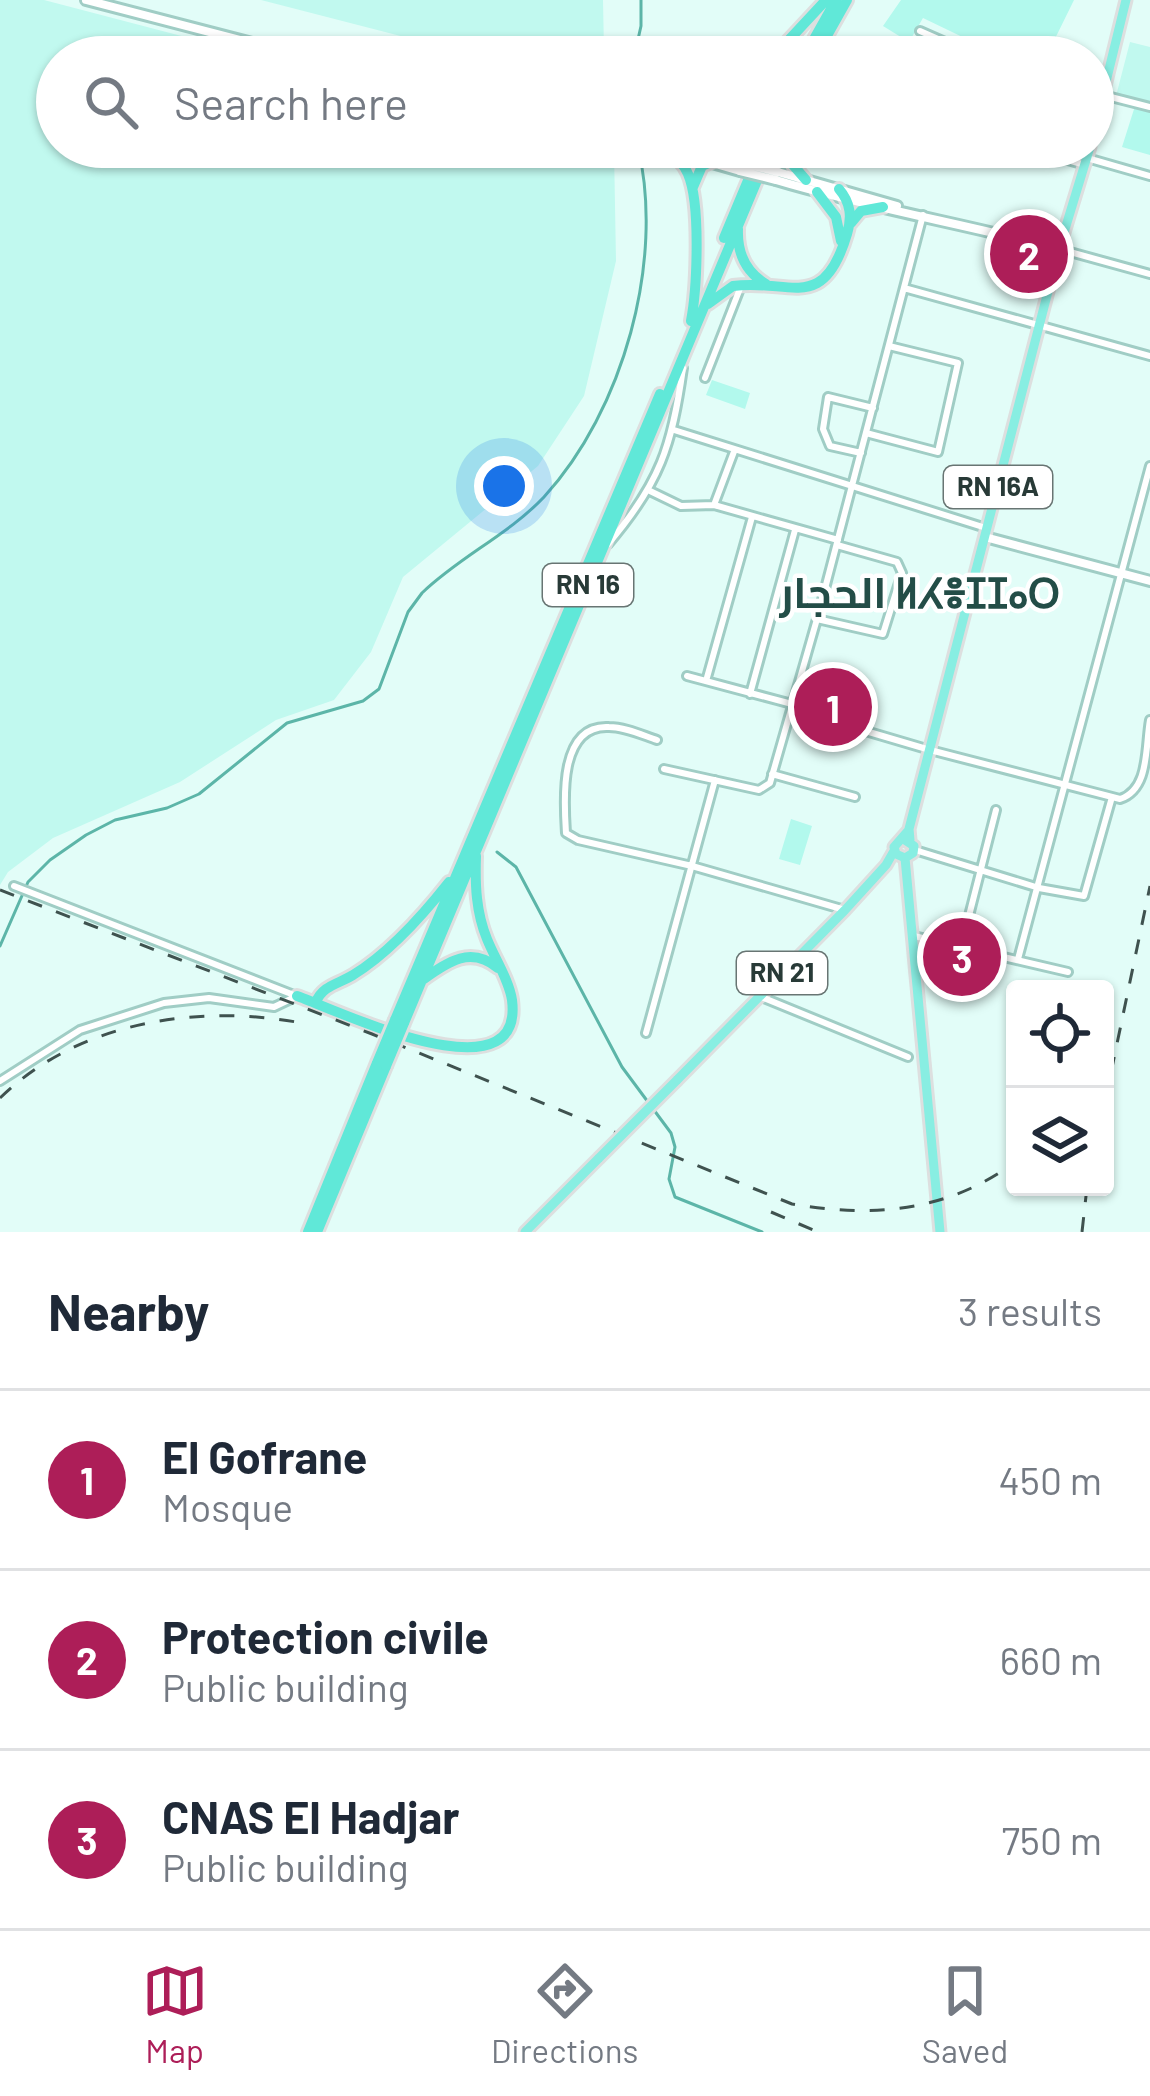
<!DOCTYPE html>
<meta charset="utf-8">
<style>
body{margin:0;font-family:Barlow,Cairo,"Noto Sans Tifinagh",sans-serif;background:#f2f2f3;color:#1f2937}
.controls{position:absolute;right:36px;bottom:36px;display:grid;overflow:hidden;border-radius:12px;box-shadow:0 3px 9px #0004}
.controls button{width:108px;height:108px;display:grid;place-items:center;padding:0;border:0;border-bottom:3px solid #e0e1e3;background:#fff;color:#1f2937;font:60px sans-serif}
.you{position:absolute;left:504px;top:486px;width:42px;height:42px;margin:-30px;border:9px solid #fff;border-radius:50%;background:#1a73e8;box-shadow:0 0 0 18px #1a73e833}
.badge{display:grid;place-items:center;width:78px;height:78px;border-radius:50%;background:#ad1e58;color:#fff;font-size:39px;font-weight:700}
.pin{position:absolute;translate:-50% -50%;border:6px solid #fff;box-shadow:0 3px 12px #0006}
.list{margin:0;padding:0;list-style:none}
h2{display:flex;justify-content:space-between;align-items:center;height:156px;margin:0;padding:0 48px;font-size:51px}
h2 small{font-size:39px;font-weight:400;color:#747a83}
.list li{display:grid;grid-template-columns:78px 1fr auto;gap:36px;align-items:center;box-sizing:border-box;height:180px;padding:0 48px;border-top:3px solid #e0e1e3}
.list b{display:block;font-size:45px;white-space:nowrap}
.list p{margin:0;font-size:39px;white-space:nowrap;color:#747a83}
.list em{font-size:39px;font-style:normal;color:#747a83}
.icon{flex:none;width:66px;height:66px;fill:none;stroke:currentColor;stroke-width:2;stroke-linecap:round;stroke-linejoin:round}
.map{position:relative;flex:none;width:1150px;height:1232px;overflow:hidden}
.search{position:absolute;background:#fff;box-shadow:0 3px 9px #0004;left:36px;right:36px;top:36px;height:132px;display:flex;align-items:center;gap:30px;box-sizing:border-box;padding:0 42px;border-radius:66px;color:#747a83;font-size:45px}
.sheet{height:696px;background:#fff}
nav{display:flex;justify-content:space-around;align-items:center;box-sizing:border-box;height:168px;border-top:3px solid #e0e1e3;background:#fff;font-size:33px;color:#747a83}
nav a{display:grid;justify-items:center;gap:6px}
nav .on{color:#ad1e58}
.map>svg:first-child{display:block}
.built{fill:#c1f9ef}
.green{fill:#b2f9ed}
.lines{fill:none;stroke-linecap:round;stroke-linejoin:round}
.stream{stroke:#5cb5a8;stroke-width:3}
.minor-casing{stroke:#a0cdc5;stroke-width:12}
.secondary-casing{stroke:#a0cdc5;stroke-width:14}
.primary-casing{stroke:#dddfdf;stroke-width:15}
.trunk-casing{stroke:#dddfdf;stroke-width:16}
.minor{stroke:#fff;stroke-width:6}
.secondary{stroke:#fff;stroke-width:8}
.primary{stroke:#88eee2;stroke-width:9}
.trunk{stroke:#60e8d8;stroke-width:10}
.rail{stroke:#3f524f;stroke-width:3;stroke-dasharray:15 15;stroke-linecap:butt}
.secondary-bridge-casing{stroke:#a0cdc5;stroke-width:14;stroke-linecap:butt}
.primary-bridge-casing{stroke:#dddfdf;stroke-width:15;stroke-linecap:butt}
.trunk-bridge-casing{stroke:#dddfdf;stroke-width:16;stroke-linecap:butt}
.secondary-bridge{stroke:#fff;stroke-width:8}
.primary-bridge{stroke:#88eee2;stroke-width:9}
.trunk-bridge{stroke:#60e8d8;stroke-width:10}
.labels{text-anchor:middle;stroke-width:9;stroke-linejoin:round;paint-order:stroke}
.shield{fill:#fff;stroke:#687573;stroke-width:3}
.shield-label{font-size:27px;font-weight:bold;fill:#283a37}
.district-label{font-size:42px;font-weight:bold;fill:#234d47;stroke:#fff}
</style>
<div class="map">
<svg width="1150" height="1232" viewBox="0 0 1150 1232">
<rect width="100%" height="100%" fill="#e2fdf8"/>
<path class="built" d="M0 0H44L262 57H57V147H606L614 149 616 261 584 396 538 466 403 577 371 652 334 700 276 720 180 782 53 838 8 872 0 885Z
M261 0H603L604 51 595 57H482Z
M1130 42 1150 47V104L1116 96Z"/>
<path class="green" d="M901 0H1074L1046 57H1004L923 18 909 42 883 26Z
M1135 106 1150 110V155L1122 147Z
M712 380 750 393 745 409 706 395Z
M791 819 812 826 800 865 779 859Z"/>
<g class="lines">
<path class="stream" d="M634 57 641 26V0
M497 852 516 867 622 1067 671 1133 675 1147 669 1179 675 1197 762 1232
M0 946 28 882 50 860 86 835 115 820 167 808 199 794 287 723 363 701 379 689 408 612 422 593C459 557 508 535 544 497 623 411 665 261 638 147"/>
<g class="minor-casing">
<path id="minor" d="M920 31 979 57
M1103 95 1150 107
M1023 147 1085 165
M1087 158 1150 176
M1059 249 1150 274
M904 288 1150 356
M705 378 741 286
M674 430 986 528
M866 433 938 452 958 363 889 346
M861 453 830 446 823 429 828 397 873 408
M650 491 681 506 714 505 838 540
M714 505 735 449
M608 544C660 483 672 446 683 368
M817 619 883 634 902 573 897 562 837 545
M687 676 792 704
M706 681 752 517
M750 694 795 530
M791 709 930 750 1120 799C1150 789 1145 747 1150 720
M657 740C642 735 625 727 609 727 558 724 564 802 566 833L578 840 692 866 845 910
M664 769 759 790 770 783 817 619 923 215
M772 774 855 797
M915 850 1039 888 1084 896 1112 797
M14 886 294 995
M914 936 1068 972
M961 947 996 810
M1018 959 1150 466
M759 996 908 1057
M646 1033 715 780
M0 1081 80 1030 164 1003 209 998 274 1007 297 996"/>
</g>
<g class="secondary-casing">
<path id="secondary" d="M86 0 306 57
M671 147 741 163
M674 152 740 171
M778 172 897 206
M776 180C869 208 965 224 1059 249
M985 537 1150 581"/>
</g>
<g class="primary-casing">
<path id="primary" d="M1093 135 1126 0
M902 838 914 846 913 853 905 858 896 854 894 847 908 831
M910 840 909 829 1059 249 1090 147
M905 858 940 1232
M677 1080 845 910 886 865 894 851
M525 1232 599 1158"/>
</g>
<g class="trunk-casing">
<path id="trunk" d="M773 57 826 0
M804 57 836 0
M815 57 847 0
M661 147C672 155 683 161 688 174 701 204 697 289 691 321
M789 147 793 165 806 180
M693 187 702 166 721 158
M817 192 836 217 841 241
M851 223 861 211 883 207
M738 229C737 253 746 272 766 284
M724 238 762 147
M708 304 733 286C790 278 823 315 847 234 852 217 851 203 839 189
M424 979C449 961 471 946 498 968
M297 996C335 1009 525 1102 512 1000 509 980 495 959 487 939 476 912 475 885 476 856
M316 1002C323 985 339 984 353 975 389 953 423 915 449 882
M395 1020 660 394
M404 1023 771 147
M308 1232 377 1063
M317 1232 386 1066"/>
</g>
<use href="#minor" class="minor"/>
<use href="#secondary" class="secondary"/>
<use href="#primary" class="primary"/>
<use href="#trunk" class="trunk"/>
<path class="rail" d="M0 890 372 1034 792 1204C872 1218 948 1212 1015 1162
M0 1098C80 1020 202 1003 307 1024
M1105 1101 1150 886
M771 1212 818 1232
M1082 1232 1087 1187"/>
<g class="secondary-bridge-casing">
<path id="secondary-bridge" d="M741 163 778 172
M740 171 776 180"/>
</g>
<g class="primary-bridge-casing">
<path id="primary-bridge" d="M599 1158 677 1080"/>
</g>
<g class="trunk-bridge-casing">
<path id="trunk-bridge" d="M377 1063 395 1020
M386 1066 404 1023"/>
</g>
<use href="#secondary-bridge" class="secondary-bridge"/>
<use href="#primary-bridge" class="primary-bridge"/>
<use href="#trunk-bridge" class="trunk-bridge"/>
</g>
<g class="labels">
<g class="shield">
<rect x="944" y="466" width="108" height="42" rx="9"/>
<rect x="543" y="564" width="90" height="42" rx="9"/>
<rect x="737" y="952" width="90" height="42" rx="9"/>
</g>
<g class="shield-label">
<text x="998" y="496">RN 16A</text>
<text x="588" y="594">RN 16</text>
<text x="782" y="982">RN 21</text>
</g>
<g class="district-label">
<text x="920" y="608">الحجار ⵍⵃⴻⵊⵊⴰⵔ</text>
</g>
</g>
</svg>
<div class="controls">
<button><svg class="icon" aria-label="locate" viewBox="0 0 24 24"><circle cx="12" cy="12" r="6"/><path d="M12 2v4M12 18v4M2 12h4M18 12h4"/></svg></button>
<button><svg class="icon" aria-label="layers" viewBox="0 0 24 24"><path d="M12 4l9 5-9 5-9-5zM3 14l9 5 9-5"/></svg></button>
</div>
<div class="you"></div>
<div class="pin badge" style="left:833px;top:707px">1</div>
<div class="pin badge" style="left:1029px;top:254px">2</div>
<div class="pin badge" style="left:962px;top:957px">3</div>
<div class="search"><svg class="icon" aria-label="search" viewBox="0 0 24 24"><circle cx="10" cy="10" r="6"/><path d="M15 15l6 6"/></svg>Search here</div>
</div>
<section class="sheet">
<h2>Nearby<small>3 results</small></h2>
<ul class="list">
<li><span class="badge">1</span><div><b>El Gofrane</b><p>Mosque</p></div><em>450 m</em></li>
<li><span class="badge">2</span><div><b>Protection civile</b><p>Public building</p></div><em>660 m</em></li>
<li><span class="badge">3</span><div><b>CNAS El Hadjar</b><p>Public building</p></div><em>750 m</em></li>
</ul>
</section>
<nav>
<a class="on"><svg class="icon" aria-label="map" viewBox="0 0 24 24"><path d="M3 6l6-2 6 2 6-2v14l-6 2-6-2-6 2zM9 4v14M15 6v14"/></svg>Map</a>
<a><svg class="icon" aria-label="directions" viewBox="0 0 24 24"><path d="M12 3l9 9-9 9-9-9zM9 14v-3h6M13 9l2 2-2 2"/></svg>Directions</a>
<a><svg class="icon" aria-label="saved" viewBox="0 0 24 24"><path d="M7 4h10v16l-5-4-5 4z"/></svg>Saved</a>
</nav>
